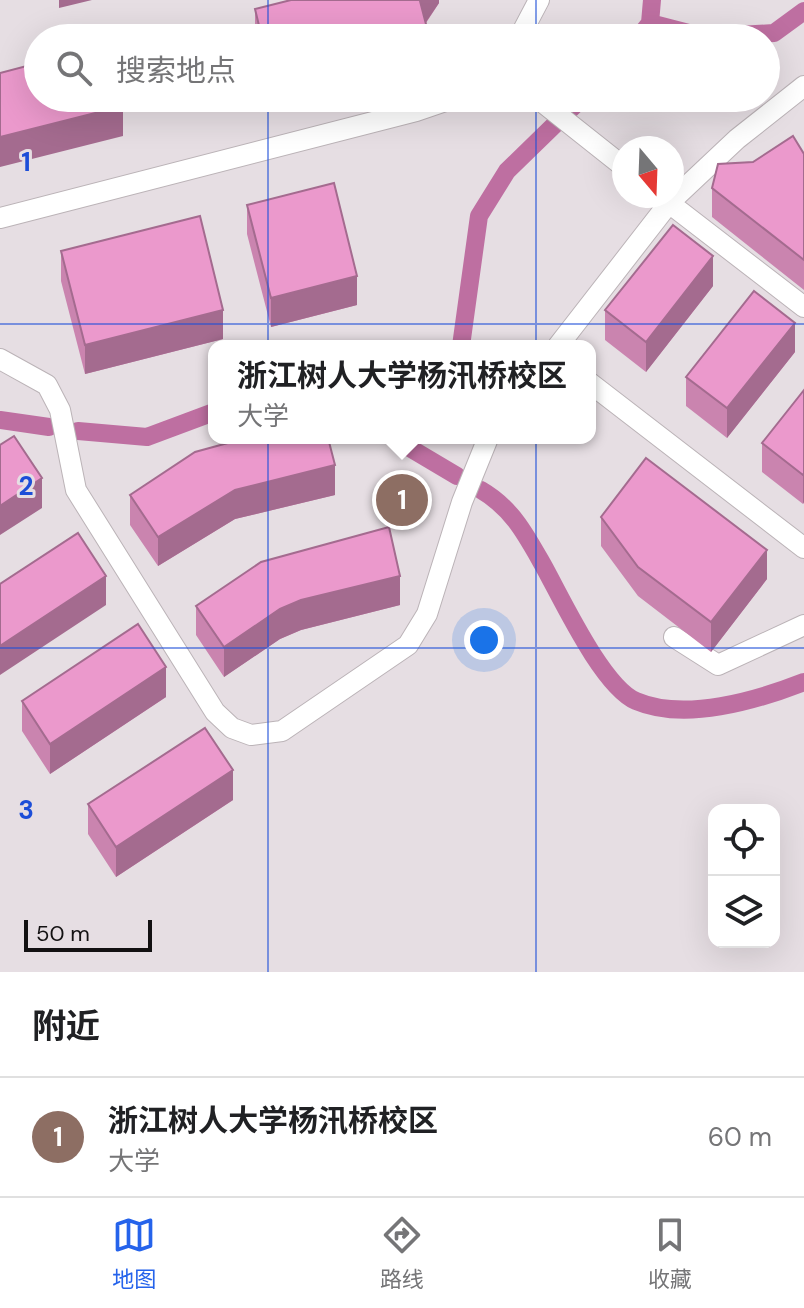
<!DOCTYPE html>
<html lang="zh">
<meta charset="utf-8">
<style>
body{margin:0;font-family:"DM Sans","Noto Sans SC",sans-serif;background:#f2f2f2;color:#202124}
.controls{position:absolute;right:24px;bottom:24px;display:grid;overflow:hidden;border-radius:16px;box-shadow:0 8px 32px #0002}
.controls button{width:72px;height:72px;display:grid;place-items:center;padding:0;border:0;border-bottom:2px solid #e0e0e0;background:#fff;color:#202124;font:40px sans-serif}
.compass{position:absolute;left:612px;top:136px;width:72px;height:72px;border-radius:50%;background:#fff;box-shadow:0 8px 32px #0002;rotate:161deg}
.scale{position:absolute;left:24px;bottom:20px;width:128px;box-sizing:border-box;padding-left:8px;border:4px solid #131112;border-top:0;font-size:22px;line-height:28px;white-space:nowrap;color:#131112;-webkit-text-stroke:6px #e6dee3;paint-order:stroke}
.you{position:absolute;left:484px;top:640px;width:28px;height:28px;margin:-20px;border:6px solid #fff;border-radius:50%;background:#1a73e8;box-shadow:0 0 0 12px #1a73e833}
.badge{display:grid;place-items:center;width:52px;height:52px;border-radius:50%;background:#2563eb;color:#fff;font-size:26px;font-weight:700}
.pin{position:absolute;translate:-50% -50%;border:4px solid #fff;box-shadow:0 2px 8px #0006}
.popup{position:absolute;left:208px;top:340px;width:388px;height:104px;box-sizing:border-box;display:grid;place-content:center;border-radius:16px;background:#fff;filter:drop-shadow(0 2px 6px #0005);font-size:26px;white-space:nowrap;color:#757577}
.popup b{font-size:30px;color:#202124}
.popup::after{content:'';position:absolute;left:50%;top:100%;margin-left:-16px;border:16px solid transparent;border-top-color:#fff}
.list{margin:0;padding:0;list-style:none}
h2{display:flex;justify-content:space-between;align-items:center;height:104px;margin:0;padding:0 32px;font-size:34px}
h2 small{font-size:26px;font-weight:400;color:#757577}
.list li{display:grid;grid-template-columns:52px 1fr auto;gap:24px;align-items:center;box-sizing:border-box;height:120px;padding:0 32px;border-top:2px solid #e0e0e0}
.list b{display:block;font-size:30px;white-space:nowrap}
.list p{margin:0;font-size:26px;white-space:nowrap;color:#757577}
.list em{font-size:26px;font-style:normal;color:#757577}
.icon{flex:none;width:44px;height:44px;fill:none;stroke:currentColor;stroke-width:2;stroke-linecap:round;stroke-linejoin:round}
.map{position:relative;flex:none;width:804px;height:972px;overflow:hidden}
.search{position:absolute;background:#fff;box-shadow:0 8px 32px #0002;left:24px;right:24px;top:24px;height:88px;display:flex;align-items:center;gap:20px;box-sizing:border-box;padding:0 28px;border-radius:44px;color:#757577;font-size:30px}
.sheet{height:224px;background:#fff}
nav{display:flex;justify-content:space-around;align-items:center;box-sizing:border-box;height:112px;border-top:2px solid #e0e0e0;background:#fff;font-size:22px;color:#757577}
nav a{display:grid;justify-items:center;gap:4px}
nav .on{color:#2563eb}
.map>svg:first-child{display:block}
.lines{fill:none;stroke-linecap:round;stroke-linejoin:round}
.canal{stroke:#be6fa1;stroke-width:18}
.minor-casing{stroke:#bbb3b7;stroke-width:22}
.minor{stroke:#fff;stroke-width:20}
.wall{fill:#ca84af}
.shaded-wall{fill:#a46b8f}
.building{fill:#eb99cc;stroke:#a46b8f;stroke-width:2}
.grid{fill:none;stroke:#1d4ed8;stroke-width:2;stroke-opacity:0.55}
.grid-label{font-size:26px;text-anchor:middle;font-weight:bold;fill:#1d4ed8;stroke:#e6dee3;stroke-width:6;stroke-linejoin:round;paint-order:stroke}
</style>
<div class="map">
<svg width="804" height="972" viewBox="0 0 804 972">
<rect width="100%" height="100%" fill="#e6dee3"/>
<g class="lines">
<path class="canal" d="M650 23 704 37 774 33 804 11
M638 38 650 23 652 0
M461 346 479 216 507 171 582 98
M0 420 49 427
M78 431 147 437 214 412
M393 438 457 476
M481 490C512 508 526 535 543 565 562 599 602 686 636 701 685 722 758 700 804 682"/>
<g class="minor-casing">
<path id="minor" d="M519 38 539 0
M537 98 624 167
M660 196 804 307
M0 218 416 111 454 98
M558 346 669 203 737 139 804 86
M0 359 47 385 60 410 76 490 215 712 232 728 251 735 282 731 408 645 427 614 462 502 488 438
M590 383 804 548
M674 637 718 665 804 625"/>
</g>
<use href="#minor" class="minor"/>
</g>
<path class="wall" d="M439 0V3L426 23 428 38H255V9Z
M804 154V290L712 217V188L753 162Z
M247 205 357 305 271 327 247 234Z
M61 251 223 339 85 374 61 281Z
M713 286 646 372 605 340V310Z
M795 352 727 438 686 406V377Z
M804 390V502L803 504 762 472V443Z
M130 495H335L235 519 158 566 130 525Z
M601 517 767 579 711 652 638 596 601 546Z
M400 605 301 630 280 639 224 677 196 635V606Z
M166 697 50 774 22 731V701Z
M233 800 116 877 88 834V804Z"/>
<path class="shaded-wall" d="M59 0H92L59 8Z
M421 0H439V3L420 31Z
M428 32V38H404Z
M123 106V136L0 167V137Z
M713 256V286L646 372V342Z
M357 276V305L271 327V298Z
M223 310V339L85 374V345Z
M795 323V352L727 438V408Z
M335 465V495L235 519 158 566V537L235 490Z
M804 473V502L803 504V475Z
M42 478V508L0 535V506Z
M767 550V579L711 652V622Z
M106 576V605L0 675V646Z
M400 576V605L301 630 280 639 224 677V647L280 609 301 600Z
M166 667V697L50 774V744Z
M233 770V800L116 877V847Z"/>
<path class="building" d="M291 0H421L420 1 428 32 404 38H262L255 9Z
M38 63V98H121L123 106 0 137V73Z
M793 136 804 154V260L712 188 718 164 753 162Z
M334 183 357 276 271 298 247 205Z
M200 216 223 310 85 345 61 251Z
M673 225 713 256 646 342 605 310Z
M754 291 795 323 727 408 686 377Z
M804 390V473L803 475 762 443Z
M14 436 42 478 0 506V445Z
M246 438H328L335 465 235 490 158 537 130 495 195 452Z
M646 458 767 550 711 622 638 567 601 517Z
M389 527 400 576 301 600 280 609 224 647 196 606 261 562Z
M78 533 106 576 0 646V584Z
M138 624 166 667 50 744 22 701Z
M205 728 233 770 116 847 88 804Z"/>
<path class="grid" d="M268 0V38M536 0V38M268 98V972M536 98V972M0 324H804M0 648H804"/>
<g class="grid-label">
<text x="26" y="171">1</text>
<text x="26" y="495">2</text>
<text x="26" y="819">3</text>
</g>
</svg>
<div class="controls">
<button><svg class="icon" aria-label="locate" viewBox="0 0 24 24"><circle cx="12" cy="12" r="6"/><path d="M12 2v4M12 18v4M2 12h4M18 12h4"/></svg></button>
<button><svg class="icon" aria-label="layers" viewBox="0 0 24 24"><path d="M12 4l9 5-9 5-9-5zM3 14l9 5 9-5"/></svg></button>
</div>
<svg class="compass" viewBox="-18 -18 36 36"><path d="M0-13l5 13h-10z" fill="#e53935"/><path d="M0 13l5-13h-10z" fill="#757577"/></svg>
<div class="scale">50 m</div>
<div class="you"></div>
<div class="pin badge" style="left:402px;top:500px;background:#8d6e63">1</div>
<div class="popup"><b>浙江树人大学杨汛桥校区</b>大学</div>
<div class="search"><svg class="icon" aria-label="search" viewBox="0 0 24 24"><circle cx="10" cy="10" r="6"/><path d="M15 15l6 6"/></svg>搜索地点</div>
</div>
<section class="sheet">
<h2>附近<small></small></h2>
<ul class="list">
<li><span class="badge" style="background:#8d6e63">1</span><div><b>浙江树人大学杨汛桥校区</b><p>大学</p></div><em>60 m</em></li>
</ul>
</section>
<nav>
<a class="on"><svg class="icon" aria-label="map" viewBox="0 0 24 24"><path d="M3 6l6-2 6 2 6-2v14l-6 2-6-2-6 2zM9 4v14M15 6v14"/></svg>地图</a>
<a><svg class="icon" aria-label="directions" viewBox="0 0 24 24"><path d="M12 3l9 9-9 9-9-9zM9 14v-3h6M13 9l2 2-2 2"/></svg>路线</a>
<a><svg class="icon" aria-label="saved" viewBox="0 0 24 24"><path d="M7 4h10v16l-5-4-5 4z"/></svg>收藏</a>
</nav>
